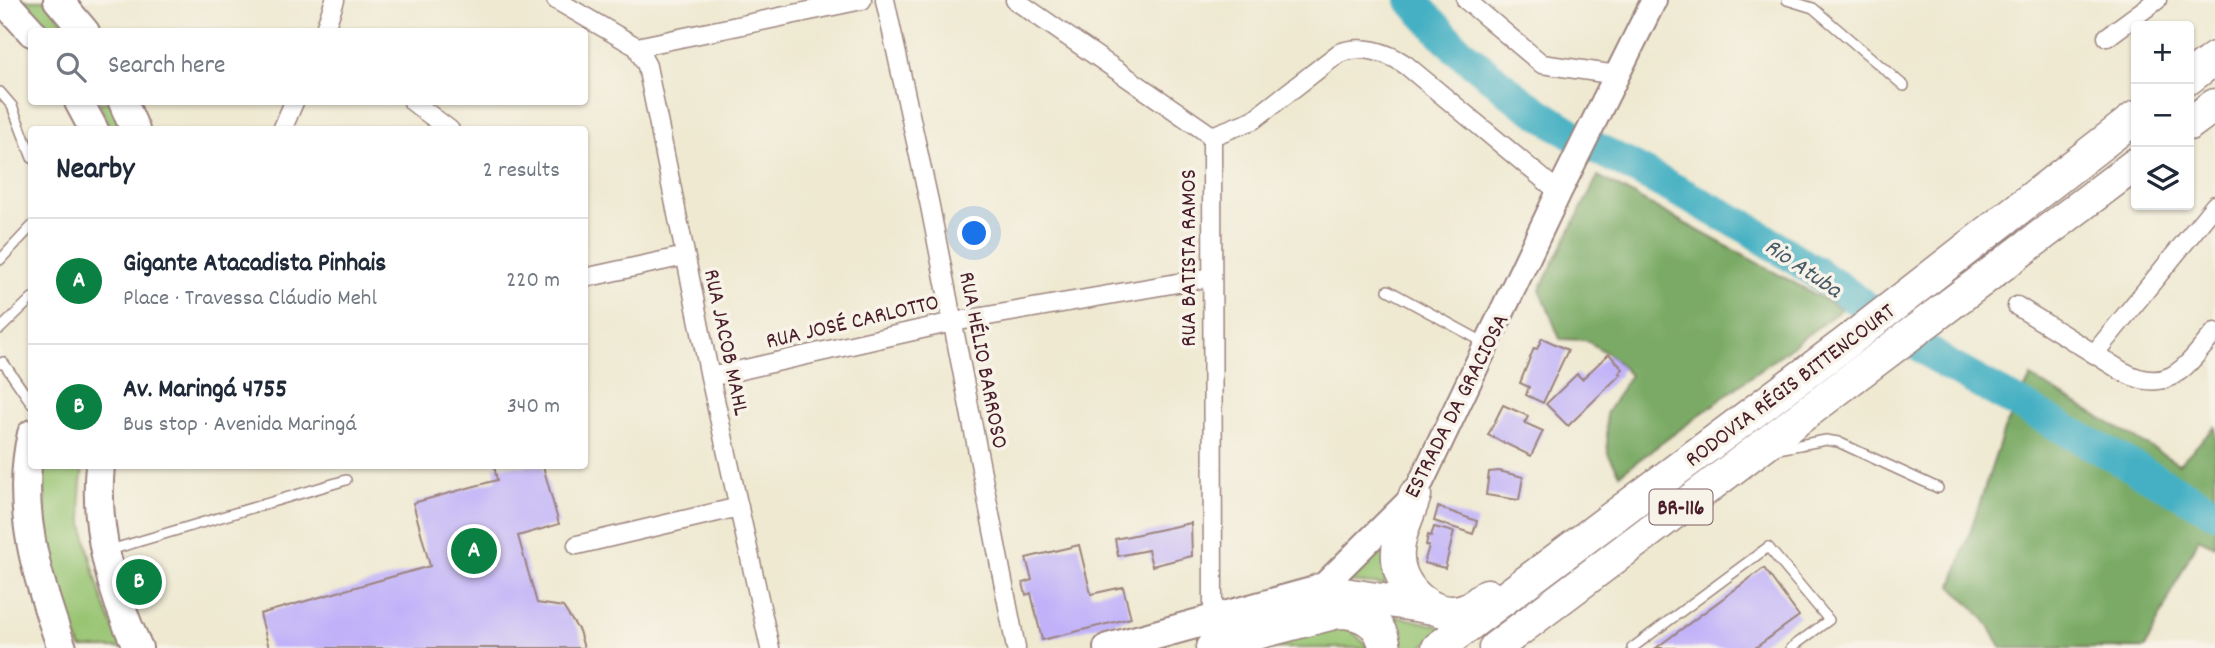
<!DOCTYPE html>
<meta charset="utf-8">
<style>
body{margin:0;font-family:Dekko,sans-serif;background:#f6f6f7;color:#1f2937}
.controls{position:absolute;right:21px;top:21px;display:grid;overflow:hidden;border-radius:7px;box-shadow:0 2px 5px #0004}
.controls button{width:63px;height:63px;display:grid;place-items:center;padding:0;border:0;border-bottom:2px solid #e0e1e3;background:#fff;color:#1f2937;font:35px sans-serif}
.you{position:absolute;left:975px;top:234px;width:24px;height:24px;margin:-18px;border:5px solid #fff;border-radius:50%;background:#1a73e8;box-shadow:0 0 0 10px #1a73e833}
.badge{display:grid;place-items:center;width:46px;height:46px;border-radius:50%;background:#0b8043;color:#fff;font-size:23px;font-weight:700}
.pin{position:absolute;translate:-50% -50%;border:4px solid #fff;box-shadow:0 2px 7px #0006}
.list{margin:0;padding:0;list-style:none}
h2{display:flex;justify-content:space-between;align-items:center;height:91px;margin:0;padding:0 28px;font-size:30px}
h2 small{font-size:23px;font-weight:400;color:#747a83}
.list li{display:grid;grid-template-columns:46px 1fr auto;gap:21px;align-items:center;box-sizing:border-box;height:126px;padding:0 28px;border-top:2px solid #e0e1e3}
.list b{display:block;font-size:26px;white-space:nowrap}
.list p{margin:0;font-size:23px;white-space:nowrap;color:#747a83}
.list em{font-size:23px;font-style:normal;color:#747a83}
.icon{flex:none;width:38px;height:38px;fill:none;stroke:currentColor;stroke-width:2;stroke-linecap:round;stroke-linejoin:round}
.map{position:relative;flex:none;width:2215px;height:648px;overflow:hidden}
.search{position:absolute;background:#fff;box-shadow:0 2px 5px #0004;left:28px;top:28px;width:560px;height:77px;display:flex;align-items:center;gap:18px;box-sizing:border-box;padding:0 24px;border-radius:7px;color:#747a83;font-size:26px}
.panel{position:absolute;background:#fff;box-shadow:0 2px 5px #0004;left:28px;top:126px;width:560px;height:343px;border-radius:7px}
.map>svg:first-child{display:block}
.green{fill:#99c573;stroke:#72724f;stroke-width:2}
.forest{fill:#7aaa65;stroke:#626448;stroke-width:2}
.lines{fill:none;stroke-linecap:round;stroke-linejoin:round}
.river{stroke:#45b0c3;stroke-width:32}
.building{fill:#c0b1f9}
.service-casing{stroke:#9c847e;stroke-width:12}
.minor-casing{stroke:#9c847e;stroke-width:21}
.secondary-casing{stroke:#9c847e;stroke-width:28}
.primary-casing{stroke:#9c847e;stroke-width:32}
.motorway-casing{stroke:#9c847e;stroke-width:35}
.service{stroke:#fff;stroke-width:9}
.minor{stroke:#fff;stroke-width:18}
.secondary{stroke:#fff;stroke-width:24}
.primary{stroke:#fff;stroke-width:28}
.motorway{stroke:#fff;stroke-width:32}
.labels{text-anchor:middle;stroke-width:7;stroke-linejoin:round;paint-order:stroke}
.shield{fill:#f7f3e8;stroke:#7e5f64;stroke-width:2}
.shield-label{font-size:21px;font-weight:bold;fill:#4a1f2b}
.street-label{font-size:23px;fill:#4a1f2b;stroke:#f7f3e8}
.water-label{font-size:24px;font-style:italic;fill:#485968;stroke:#f7f3e8}
</style>
<div class="map">
<svg width="2215" height="648" viewBox="0 0 2215 648">
<rect width="100%" height="100%" fill="#f7f3e8"/>
<filter id="ink" filterUnits="userSpaceOnUse"><feTurbulence type="fractalNoise" baseFrequency=".0143" numOctaves="2"/><feDisplacementMap in="SourceGraphic" scale="14" xChannelSelector="R" yChannelSelector="G"/><feConvolveMatrix kernelMatrix="1 2 1 2 8 2 1 2 1" color-interpolation-filters="sRGB"/></filter>
<filter id="wash" filterUnits="userSpaceOnUse"><feTurbulence type="fractalNoise" baseFrequency=".00686" numOctaves="4" result="noise"/><feDisplacementMap in="SourceGraphic" scale="28" xChannelSelector="R" yChannelSelector="G"/><feGaussianBlur stdDeviation="1.57" result="paint"/><feColorMatrix in="noise" values="0 0 0 0 0 0 0 0 0 0 0 0 0 0 0 0 0 1.4 0 .05"/><feComposite in="paint" operator="in"/></filter>
<g filter="url(#wash)">
<rect width="100%" height="100%" fill="#efe9d1"/>
<path class="green" d="M24 0H44L72 31H52Z
M99 102H111L123 129H110Z
M44 466H83C82 476 80 487 80 498 83 539 103 614 124 648H81C74 631 65 614 61 597 49 554 44 509 44 466Z
M1382 539 1386 543 1385 585 1346 582 1343 576Z
M1388 614 1447 628 1421 648H1392Z
M1337 627 1351 630 1369 648H1254Z"/>
<path class="forest" d="M1598 176 1842 309 1620 474 1608 454 1606 414 1630 375 1610 355 1585 340 1560 339 1540 289Z
M2031 377 2179 464 2215 427V546L2198 538 2145 648H2002L1985 620 1952 586 2004 430Z"/>
<g class="lines">
<path class="river" d="M1411 0 1457 49 1522 102 1581 140 1746 227 1837 286 1946 364 2215 512"/>
</g>
<g id="blocks">
<path class="building" d="M1542 338 1568 350 1543 403 1526 395 1529 387 1520 383 1534 348 1537 349Z
M1609 354 1623 369 1619 373 1621 374 1568 426 1546 404 1577 374 1582 379Z
M1503 405 1528 416 1525 423 1543 431 1531 456 1488 435Z
M494 466H543L559 524 518 536 537 603 563 607 579 631 584 648H269L260 614 430 566 413 503 497 480Z
M1499 471 1523 477 1519 500 1486 495 1489 472Z
M1438 507 1477 521 1473 534 1434 521Z
M1191 523 1192 556 1152 566 1148 550 1118 556 1115 539Z
M1434 527 1454 532 1445 568 1424 563 1429 546 1426 545 1428 535 1431 536Z
M1079 545 1091 594 1123 587 1131 618 1042 640 1031 593 1026 595 1023 583 1032 580 1026 558Z
M1764 568 1799 616 1755 648H1656Z"/>
</g>
</g>
<g filter="url(#ink)">
<use href="#blocks" fill-opacity="0" stroke="#9c847e" stroke-width="2"/>
<g class="lines">
<g class="service-casing">
<path id="service" d="M1787 0 1813 8 1904 86
M0 92 12 106 32 158
M0 260 32 226
M1388 290 1485 343
M0 329 32 298
M0 364 3 362 32 404
M1778 449 1826 440 1838 442 1938 488
M110 550 346 480
M1632 648 1768 547 1829 620 1791 648"/>
</g>
<g class="minor-casing">
<path id="minor" d="M556 0 637 47 862 0
M885 0 930 206 1016 648
M1015 0 1212 136 1213 619
M1466 0 1542 64 1617 75
M324 32 335 0
M2107 37 2157 0
M637 47 647 66 710 377 770 648
M413 102 450 130
M282 130 294 102
M1212 136 1253 120 1339 53C1362 44 1387 52 1406 65L1559 192
M584 278 685 256
M2017 306 2122 371C2169 397 2187 365 2215 332
M2094 354 2215 205
M710 377 953 322 1212 277
M577 545 739 507"/>
</g>
<g class="secondary-casing">
<path id="secondary" d="M1319 590 1415 495 1559 192 1654 0"/>
</g>
<g class="primary-casing">
<path id="primary" d="M3 0 32 32
M58 0 85 32
M79 102 94 130
M123 102 135 130
M32 434C15 507 37 579 62 648
M100 466C94 526 111 593 138 648
M1108 648 1319 590"/>
</g>
<g class="motorway-casing">
<path id="motorway" d="M2189 78 2215 58
M2189 124 2215 105
M1415 495C1409 515 1396 538 1398 559 1400 591 1436 623 1469 608 1475 606 1482 599 1487 595
M1319 590 1433 608
M1212 648 1218 643 1338 612C1361 612 1382 622 1385 648
M1438 648 1843 345 2136 117
M1495 648 2136 164"/>
</g>
<use href="#service" class="service"/>
<use href="#minor" class="minor"/>
<use href="#secondary" class="secondary"/>
<use href="#primary" class="primary"/>
<use href="#motorway" class="motorway"/>
</g>
</g>
<g class="labels">
<rect class="shield" x="1649.5" y="489.5" width="63" height="35" rx="5"/>
<g class="shield-label">
<text x="1681" y="514">BR-116</text>
</g>
<g class="street-label">
<text transform="translate(1187 258) rotate(-90)" y="8">RUA BATISTA RAMOS</text>
<text transform="translate(852 320) rotate(-13)" y="8">RUA JOSÉ CARLOTTO</text>
<text transform="translate(728 342) rotate(78)" y="8">RUA JACOB MAHL</text>
<text transform="translate(985 360) rotate(79)" y="8">RUA HÉLIO BARROSO</text>
<text transform="translate(1789 384) rotate(-37)" y="8">RODOVIA RÉGIS BITTENCOURT</text>
<text transform="translate(1455 405) rotate(-63)" y="8">ESTRADA DA GRACIOSA</text>
</g>
<g class="water-label">
<text transform="translate(1804 267) rotate(34)" y="8">Rio Atuba</text>
</g>
</g>
</svg>
<div class="controls">
<button>+</button>
<button>−</button>
<button><svg class="icon" aria-label="layers" viewBox="0 0 24 24"><path d="M12 4l9 5-9 5-9-5zM3 14l9 5 9-5"/></svg></button>
</div>
<div class="you"></div>
<div class="pin badge" style="left:474px;top:551px">A</div>
<div class="pin badge" style="left:139px;top:582px">B</div>
<div class="search"><svg class="icon" aria-label="search" viewBox="0 0 24 24"><circle cx="10" cy="10" r="6"/><path d="M15 15l6 6"/></svg>Search here</div>
<section class="panel">
<h2>Nearby<small>2 results</small></h2>
<ul class="list">
<li><span class="badge">A</span><div><b>Gigante Atacadista Pinhais</b><p>Place · Travessa Cláudio Mehl</p></div><em>220 m</em></li>
<li><span class="badge">B</span><div><b>Av. Maringá 4755</b><p>Bus stop · Avenida Maringá</p></div><em>340 m</em></li>
</ul>
</section>
</div>
